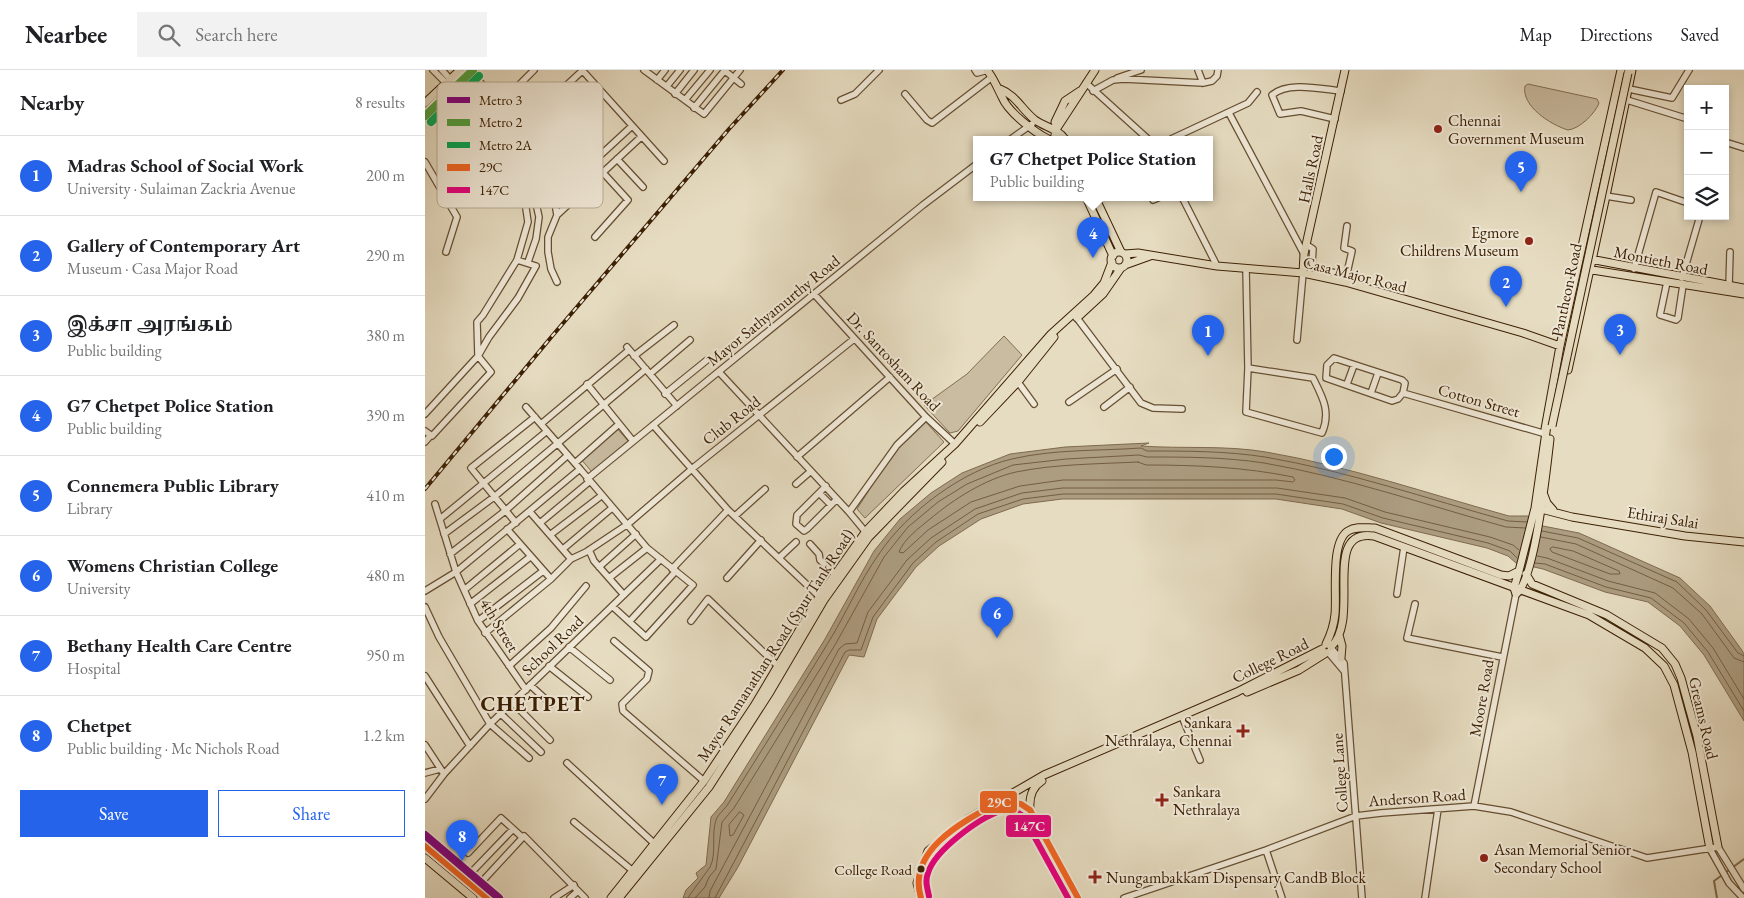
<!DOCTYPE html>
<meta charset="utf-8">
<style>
body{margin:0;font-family:"EB Garamond","Noto Serif Tamil",serif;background:#f2f2f2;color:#202124}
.controls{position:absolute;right:15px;top:15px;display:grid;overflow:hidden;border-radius:0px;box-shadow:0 2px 8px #0003}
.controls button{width:45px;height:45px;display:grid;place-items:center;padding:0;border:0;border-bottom:1px solid #e0e0e0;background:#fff;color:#202124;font:25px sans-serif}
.you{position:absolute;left:908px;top:386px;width:18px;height:18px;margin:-12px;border:4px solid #fff;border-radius:50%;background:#1a73e8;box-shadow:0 0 0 8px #1a73e833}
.badge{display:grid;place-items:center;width:32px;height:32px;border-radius:50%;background:#2563eb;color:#fff;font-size:16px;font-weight:700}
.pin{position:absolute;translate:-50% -41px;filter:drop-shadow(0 1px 2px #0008)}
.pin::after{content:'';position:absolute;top:26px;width:18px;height:15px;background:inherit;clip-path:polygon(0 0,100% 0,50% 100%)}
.popup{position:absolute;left:548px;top:66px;width:240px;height:65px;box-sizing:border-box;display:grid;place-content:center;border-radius:0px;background:#fff;filter:drop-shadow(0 1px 4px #0005);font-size:16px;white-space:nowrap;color:#757577}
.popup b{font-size:19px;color:#202124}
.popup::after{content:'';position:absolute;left:50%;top:100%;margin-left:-10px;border:10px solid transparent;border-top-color:#fff}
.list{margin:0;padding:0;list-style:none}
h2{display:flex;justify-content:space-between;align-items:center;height:65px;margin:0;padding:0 20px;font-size:21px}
h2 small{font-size:16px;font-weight:400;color:#757577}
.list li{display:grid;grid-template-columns:32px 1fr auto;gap:15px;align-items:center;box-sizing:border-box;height:80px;padding:0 20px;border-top:1px solid #e0e0e0}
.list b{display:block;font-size:19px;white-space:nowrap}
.list p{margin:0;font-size:16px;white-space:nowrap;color:#757577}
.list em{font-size:16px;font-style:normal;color:#757577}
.actions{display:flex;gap:10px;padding:15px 20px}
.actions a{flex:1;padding:11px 0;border:1px solid #2563eb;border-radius:0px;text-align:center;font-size:18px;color:#2563eb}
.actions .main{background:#2563eb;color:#fff}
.icon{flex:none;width:28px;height:28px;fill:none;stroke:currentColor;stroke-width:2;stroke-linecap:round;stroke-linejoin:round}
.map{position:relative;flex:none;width:1319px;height:828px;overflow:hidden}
header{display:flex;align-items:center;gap:30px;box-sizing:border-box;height:70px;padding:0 25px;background:#fff;border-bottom:1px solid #e0e0e0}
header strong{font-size:24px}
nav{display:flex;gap:28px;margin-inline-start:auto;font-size:18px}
.search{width:350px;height:45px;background:#f2f2f2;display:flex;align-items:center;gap:12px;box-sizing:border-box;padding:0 18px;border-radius:0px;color:#757577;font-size:19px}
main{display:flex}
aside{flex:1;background:#fff}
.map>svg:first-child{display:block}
.green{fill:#c9bca1;stroke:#826e52}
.water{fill:#ac9c80;stroke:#7f6a4e}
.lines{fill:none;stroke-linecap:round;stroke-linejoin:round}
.shore{stroke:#745e42;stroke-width:1}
.stream{stroke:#7f6a4e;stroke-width:2}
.minor-casing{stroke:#664f32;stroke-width:8}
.major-casing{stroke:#3c2003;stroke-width:9}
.minor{stroke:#efe8d7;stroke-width:5.5}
.major{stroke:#e6dcc1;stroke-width:7}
.rail-casing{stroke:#3c2003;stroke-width:4}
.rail{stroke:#efe8d7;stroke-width:2;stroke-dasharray:5.5;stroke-linecap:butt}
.major-bridge-casing{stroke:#3c2003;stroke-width:9;stroke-linecap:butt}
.major-bridge{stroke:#e6dcc1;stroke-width:7}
.bus-1-casing{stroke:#efe8d7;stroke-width:10}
.bus-2-casing{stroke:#efe8d7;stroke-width:10}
.bus-1{stroke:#f26522;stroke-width:6}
.bus-2{stroke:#e5007d;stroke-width:6}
.metro-1-casing{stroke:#efe8d7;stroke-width:11}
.metro-2-casing{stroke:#efe8d7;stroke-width:11}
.metro-3-casing{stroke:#efe8d7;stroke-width:11}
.metro-1{stroke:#800080;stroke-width:8}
.metro-2{stroke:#50a13e;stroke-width:8}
.metro-3{stroke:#00a651;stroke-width:8}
.poi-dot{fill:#8f2418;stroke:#efe8d7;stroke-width:2}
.bus-dot{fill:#3c2003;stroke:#efe8d7;stroke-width:2}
.labels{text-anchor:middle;stroke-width:4;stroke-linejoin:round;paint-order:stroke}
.bus-label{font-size:15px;fill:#3c2003;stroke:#efe8d7;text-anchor:end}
.poi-label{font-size:16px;fill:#3c2003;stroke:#efe8d7;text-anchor:start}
.street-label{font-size:16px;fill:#3c2003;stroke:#efe8d7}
.district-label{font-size:21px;font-weight:bold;letter-spacing:1px;fill:#3c2003;stroke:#efe8d7}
.key{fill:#efe8d7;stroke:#b9ac97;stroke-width:1}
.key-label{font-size:14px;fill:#3c2003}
.line-badge{stroke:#efe8d7;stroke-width:2}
.badge-label{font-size:14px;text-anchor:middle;font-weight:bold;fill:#fff}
</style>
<header>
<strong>Nearbee</strong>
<div class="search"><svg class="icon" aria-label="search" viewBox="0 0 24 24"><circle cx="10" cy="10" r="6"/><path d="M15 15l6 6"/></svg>Search here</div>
<nav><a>Map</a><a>Directions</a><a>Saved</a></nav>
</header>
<main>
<aside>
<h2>Nearby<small>8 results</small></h2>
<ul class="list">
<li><span class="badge">1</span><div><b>Madras School of Social Work</b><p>University · Sulaiman Zackria Avenue</p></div><em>200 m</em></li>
<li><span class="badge">2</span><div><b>Gallery of Contemporary Art</b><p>Museum · Casa Major Road</p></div><em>290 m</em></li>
<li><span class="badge">3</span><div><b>இக்சா அரங்கம்</b><p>Public building</p></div><em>380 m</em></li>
<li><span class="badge">4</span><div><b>G7 Chetpet Police Station</b><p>Public building</p></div><em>390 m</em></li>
<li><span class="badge">5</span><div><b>Connemera Public Library</b><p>Library</p></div><em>410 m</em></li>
<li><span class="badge">6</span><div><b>Womens Christian College</b><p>University</p></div><em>480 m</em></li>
<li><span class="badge">7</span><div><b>Bethany Health Care Centre</b><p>Hospital</p></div><em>950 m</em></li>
<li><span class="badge">8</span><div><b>Chetpet</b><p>Public building · Mc Nichols Road</p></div><em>1.2 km</em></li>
</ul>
<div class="actions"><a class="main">Save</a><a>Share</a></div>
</aside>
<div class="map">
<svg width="1319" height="828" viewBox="0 0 1319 828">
<rect width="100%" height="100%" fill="#e6dcc1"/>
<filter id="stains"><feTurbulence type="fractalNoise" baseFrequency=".004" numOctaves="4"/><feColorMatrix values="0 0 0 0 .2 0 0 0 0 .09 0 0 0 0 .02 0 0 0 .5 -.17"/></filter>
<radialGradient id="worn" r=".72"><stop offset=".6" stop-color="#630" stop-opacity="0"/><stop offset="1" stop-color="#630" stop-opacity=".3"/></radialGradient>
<path class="green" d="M1103 14 1172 29 1174 33C1170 44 1154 59 1143 60 1126 55 1096 36 1100 16Z
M579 266 597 285 533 361 525 363 499 335 542 304Z
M500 351 519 372 440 448 432 439 474 373Z
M191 357 203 371 167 402 155 388Z"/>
<path class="water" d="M724 373 716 376C758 379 800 375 841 382 923 396 1004 424 1084 446H1103L1118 456 1154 463 1255 508 1285 536 1316 579 1319 584V651L1279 585 1255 556 1223 532 1180 522 1118 499 1091 493 1083 486 1062 478 956 453 917 439 851 429H637L598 434 556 449 514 476 491 497 452 549 439 587 424 585 313 797 294 828H258L261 820 273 808 271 803 281 795 286 747 299 732 400 569 449 481 475 449 506 423 537 403 585 384 640 377Z"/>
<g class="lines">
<path class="shore" d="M713 392 721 395C771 395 819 397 868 407L870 410 868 412 851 410H638L595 416 546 432 503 460 478 483 474 482C479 469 494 458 505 449 529 429 560 409 591 402 630 394 673 394 713 392Z
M1117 461 1153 468 1252 512 1281 540 1313 583 1319 586
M1116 467 1151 474 1248 518 1277 544 1309 588 1319 592
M1128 477 1148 481 1194 501 1195 504H1185L1127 482 1125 479Z
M1112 486 1122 488 1183 511 1230 523 1264 549 1288 578 1319 629
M1110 493 1120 494 1181 517 1226 528 1259 553 1283 582 1319 641
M315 742 319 745 308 765 305 766 304 755Z
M263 828C264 825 282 802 285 797 292 784 286 764 291 750 293 744 300 739 303 734 337 680 370 627 403 573 421 544 434 512 454 484 482 442 538 400 587 389 629 379 674 381 716 378L722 381C762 381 801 381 840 387 922 401 1003 429 1083 451L1102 452
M270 828 280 817 284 807 291 799 297 752 309 738 410 575 459 487 483 457 513 432 542 414 588 395 641 389 714 385 722 387C761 387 800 387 839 393 921 407 1001 435 1081 457L1100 458
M284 828 285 821 414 579 420 574 432 573 443 542 482 490 506 468 550 439 597 423 638 418H852L920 428 960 442 1065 467 1088 475 1094 480
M290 828 420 582 424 580H436L448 547 488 493 511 472 553 444 598 429 638 424H851L918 434 958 448 1063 473 1085 481 1092 488"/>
<path class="stream" d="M1292 828 1289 811 1319 789"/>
<g class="minor-casing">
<path id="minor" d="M8 0 21 13
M17 0 25 9
M157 0 239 91
M219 0 279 44 315 0
M299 0 316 14
M550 0 552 3 563 0
M773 0 778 13
M692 8 716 0
M232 10 240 0
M661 13 723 69
M242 16 255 0
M1204 19 1247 28 1264 0
M668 21 688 10 699 9 778 13 787 11 792 6 793 0
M65 23 105 30 118 37 203 130 170 167
M250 24 269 0
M480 24 502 50 507 53 567 7
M82 27 109 0
M260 30 285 0
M416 30 430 24 454 0
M1202 30 1263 49
M118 37 157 1
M269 38 300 0
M804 43 879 184
M910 49 876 41 855 44 847 25C863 11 896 19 916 21
M586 69 607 54
M746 69 823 33 832 22
M1300 72 1319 78
M192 89 218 117
M129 91 128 121 132 145 123 167V182L126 199 132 212
M0 92 32 147 21 182
M168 92 207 56
M1181 126 1206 130
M757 127 792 196
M728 130 735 127
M132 145 216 67
M882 175 888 179 887 193 890 198 922 206
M103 192 111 169 114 147 101 88 110 84
M821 199 823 298 821 342 897 363C906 342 898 328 888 308L823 298
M1209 199 1231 122 1263 133
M1257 208 1275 146
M920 212 927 181 919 178 922 156
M1242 212 1235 245 1251 250 1253 248 1258 215
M1304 216 1305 182
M389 224 501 347 530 374
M652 248 716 333 728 338 757 339
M872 270 878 203
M202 277 252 336
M209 286 249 255
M294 302 424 442 443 465
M225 304 265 270
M593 312 609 334
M162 314 208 371
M922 314 929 295
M946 323 953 303
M978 323 973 329 967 331 901 308 902 295 909 288 977 310 980 313 978 323 1121 364
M240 324 282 290
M644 332 692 299
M101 337 155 399
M679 337 705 317
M0 344 53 286 52 252 58 245 92 190 103 152 100 132 78 66 75 46 65 23 45 1
M116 354 204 280
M228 355 303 440 397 529
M0 361 7 366 66 302 53 286 64 267 93 228 111 196 92 190
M0 372 6 365
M372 387 465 307
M150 393 194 354
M162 409 498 135 552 94
M371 414 386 401
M401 416 372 445 371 454 379 461 382 459 412 429
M394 423 406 435
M10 434 31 502 53 551 101 620
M105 442 146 489
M424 442 472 375 501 347
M310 446 340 419
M15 449 122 361
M91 453 46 398 110 347
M115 453 164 412
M82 459 126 509
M19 464 69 427 221 299
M125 465 176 426
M385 474 394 484 395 490 410 504
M138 479 187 438
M164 480 169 491 199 525
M25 484 80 441 143 385
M355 487 371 472
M174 497 211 464
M247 499 303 440
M184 508 222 478
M302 508 336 470
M39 520 95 474
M0 521 31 502 155 399 222 478 268 515 221 567 187 536
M972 524 979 477
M45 534 105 487
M990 534 982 568 1077 587
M0 537 14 567 65 654 104 688
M53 551 118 501
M205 551 251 501
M266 551 283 529 353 596
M60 563 126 509 146 489 161 482 203 454 268 398 429 269
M189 571 224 601 222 609 197 634 198 641 279 711
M144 577 185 610
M906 578 919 593 937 828
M903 582 919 601
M84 596 126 558 161 516
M124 596 163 627
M0 606 45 676
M105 615 126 634
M87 632 125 670
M76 644 116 682
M758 649 775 690
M0 675 19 704
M142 693 232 776
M0 703 15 699
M0 729 19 704 65 654 236 489
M1049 736 1091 524
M149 752 208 801
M1285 779 1304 813 1318 828
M841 780 857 828
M43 783 76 748 97 767
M40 809 88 759
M51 818 99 766 160 828
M129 828 149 815
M145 828 153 821
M699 828 841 780 931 746 956 743 1049 736 1086 742 1222 788 1293 777 1319 819
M1000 828 1013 739"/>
</g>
<g class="major-casing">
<path id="major" d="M562 0C569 9 572 17 577 27 583 42 609 62 623 69
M575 19C591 25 597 40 610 50 620 57 633 59 640 69
M0 33 35 0
M0 45 46 0
M632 58 670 0
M629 69 632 58 630 52 640 31 655 21
M661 127 688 186
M670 127 696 182
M686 190a8 8 0 1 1 16 0a8 8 0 1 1-16 0Z
M700 184 713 183 792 196 878 203 920 212 1098 263 1135 276
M1165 189 1319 218
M700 195 725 186
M1161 199 1319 224
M878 203 879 184 920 0
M652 248 678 224 696 198
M1143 300 1181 126 1207 0
M555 352 593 312 629 267
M1120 359 1135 276 1196 0
M1119 425 1122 433 1128 440
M1120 440 1147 447 1260 466 1319 472
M1094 501 1089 518 1091 524C1110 511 1122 395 1125 369
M1101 504 1107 514 1182 545 1237 578 1250 594 1256 608 1272 666 1293 777
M914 565 917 576 916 588
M901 574C906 564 909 555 910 544 912 524 905 472 923 461 931 456 941 458 950 458L1076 505 1084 506 1094 501 1110 438 1122 355
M906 577C937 548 895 458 949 466L1164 545 1220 578 1239 596 1249 615 1267 682 1285 779
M822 622 874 600 901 583
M576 731 596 734 605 740 653 828
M605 740C604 728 607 717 617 711
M0 776 62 828
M0 788 48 828
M186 828 279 711 329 636 394 527 441 461 479 421 530 374 626 264 669 225 679 213 687 192
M194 828 284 717 345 622 399 530 444 467 517 392
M496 828 492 813 503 781 543 749 619 705 812 622 897 579"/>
</g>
<use href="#minor" class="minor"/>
<use href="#major" class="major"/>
<g class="rail-casing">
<path id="rail" d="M0 419 128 265 304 59 358 0"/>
</g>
<use href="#rail" class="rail"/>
<g class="major-bridge-casing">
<path id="major-bridge" d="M1127 356 1203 3"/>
</g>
<use href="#major-bridge" class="major-bridge"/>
<g class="bus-1-casing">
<path id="bus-1" d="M0 45 46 0
M0 776 62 828
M496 828C481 779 541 750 576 731L596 734 605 740 653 828"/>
</g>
<g class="bus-2-casing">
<path id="bus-2" d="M504 826C502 817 500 811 503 803 510 780 554 748 576 741 583 739 593 742 598 746L643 828"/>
</g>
<use href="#bus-1" class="bus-1"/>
<use href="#bus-2" class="bus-2"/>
<g class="metro-1-casing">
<path id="metro-1" d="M0 765 74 828"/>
</g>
<g class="metro-2-casing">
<path id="metro-2" d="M0 46 48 0"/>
</g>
<g class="metro-3-casing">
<path id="metro-3" d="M6 52 54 6"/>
</g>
<use href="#metro-1" class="metro-1"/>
<use href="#metro-2" class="metro-2"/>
<use href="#metro-3" class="metro-3"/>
</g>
<g class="poi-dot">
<circle cx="1013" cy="59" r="5"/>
<circle cx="1104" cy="171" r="5"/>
<path d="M815.5 653.5h5v5h5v5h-5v5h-5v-5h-5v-5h5z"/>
<path d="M734.5 722.5h5v5h5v5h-5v5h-5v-5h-5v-5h5z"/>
<circle cx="1059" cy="788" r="5"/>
<path d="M667.5 799.5h5v5h5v5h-5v5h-5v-5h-5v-5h5z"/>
</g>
<circle class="bus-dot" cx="496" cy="799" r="4.5"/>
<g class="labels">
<g class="bus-label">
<text x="487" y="805">College Road</text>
</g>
<g class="poi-label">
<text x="1023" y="56">Chennai<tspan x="1023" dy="18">Government Museum</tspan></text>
<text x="1094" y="168" text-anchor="end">Egmore<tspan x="1094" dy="18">Childrens Museum</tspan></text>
<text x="807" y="658" text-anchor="end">Sankara<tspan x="807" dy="18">Nethralaya, Chennai</tspan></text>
<text x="748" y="727">Sankara<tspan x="748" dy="18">Nethralaya</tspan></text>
<text x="1069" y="785">Asan Memorial Senior<tspan x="1069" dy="18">Secondary School</tspan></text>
<text x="681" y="813">Nungambakkam Dispensary CandB Block</text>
</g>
<g class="street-label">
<text transform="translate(885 99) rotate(-78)" y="6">Halls Road</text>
<text transform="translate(1236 190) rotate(11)" y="6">Montieth Road</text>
<text transform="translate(930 204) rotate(14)" y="6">Casa Major Road</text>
<text transform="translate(1141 220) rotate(-78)" y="6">Pantheon Road</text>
<text transform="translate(348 240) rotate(-39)" y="6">Mayor Sathyamurthy Road</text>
<text transform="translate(469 291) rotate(47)" y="6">Dr. Santosham Road</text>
<text transform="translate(1054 330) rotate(16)" y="6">Cotton Street</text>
<text transform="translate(306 350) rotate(-38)" y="6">Club Road</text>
<text transform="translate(1238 447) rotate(9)" y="6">Ethiraj Salai</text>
<text transform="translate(75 555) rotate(59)" y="6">4th Street</text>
<text transform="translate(127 575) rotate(-44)" y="6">School Road</text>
<text transform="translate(350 575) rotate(-57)" y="6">Mayor Ramanathan Road (Spur Tank Road)</text>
<text transform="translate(845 590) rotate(-26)" y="6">College Road</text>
<text transform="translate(1056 628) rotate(-80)" y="6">Moore Road</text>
<text transform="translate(1279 648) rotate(77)" y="6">Greams Road</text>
<text transform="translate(914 703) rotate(-94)" y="6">College Lane</text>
<text transform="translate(992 727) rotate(-4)" y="6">Anderson Road</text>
</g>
<g class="district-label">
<text x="108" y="641">CHETPET</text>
</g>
</g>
<rect x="12" y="12" width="166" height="126" rx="8" class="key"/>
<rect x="22" y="27" width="23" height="6" fill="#800080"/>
<rect x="22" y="49" width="23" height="7" fill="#50a13e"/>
<rect x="22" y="72" width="23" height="6" fill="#00a651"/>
<rect x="22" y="94" width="23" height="7" fill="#f26522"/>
<rect x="22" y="117" width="23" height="6" fill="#e5007d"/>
<g class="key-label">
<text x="54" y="35">Metro 3</text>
<text x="54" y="57">Metro 2</text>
<text x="54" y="80">Metro 2A</text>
<text x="54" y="102">29C</text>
<text x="54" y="125">147C</text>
</g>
<g class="line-badge">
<rect x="554" y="720" width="39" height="24" rx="5" fill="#f26522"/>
<rect x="580" y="744" width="47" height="24" rx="5" fill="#e5007d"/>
</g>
<g class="badge-label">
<text x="574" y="737">29C</text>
<text x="604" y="761">147C</text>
</g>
<rect width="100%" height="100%" filter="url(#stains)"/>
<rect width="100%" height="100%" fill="url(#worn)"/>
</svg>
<div class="controls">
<button>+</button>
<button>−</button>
<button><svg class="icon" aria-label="layers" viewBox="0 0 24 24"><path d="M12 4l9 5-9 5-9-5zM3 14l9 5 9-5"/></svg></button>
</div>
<div class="you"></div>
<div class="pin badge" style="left:783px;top:286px">1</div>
<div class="pin badge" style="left:1081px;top:237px">2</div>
<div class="pin badge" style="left:1195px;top:285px">3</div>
<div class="pin badge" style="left:668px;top:188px">4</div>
<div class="popup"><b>G7 Chetpet Police Station</b>Public building</div>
<div class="pin badge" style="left:1096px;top:122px">5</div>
<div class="pin badge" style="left:572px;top:568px">6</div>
<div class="pin badge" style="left:237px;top:735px">7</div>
<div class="pin badge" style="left:37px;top:791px">8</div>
</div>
</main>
